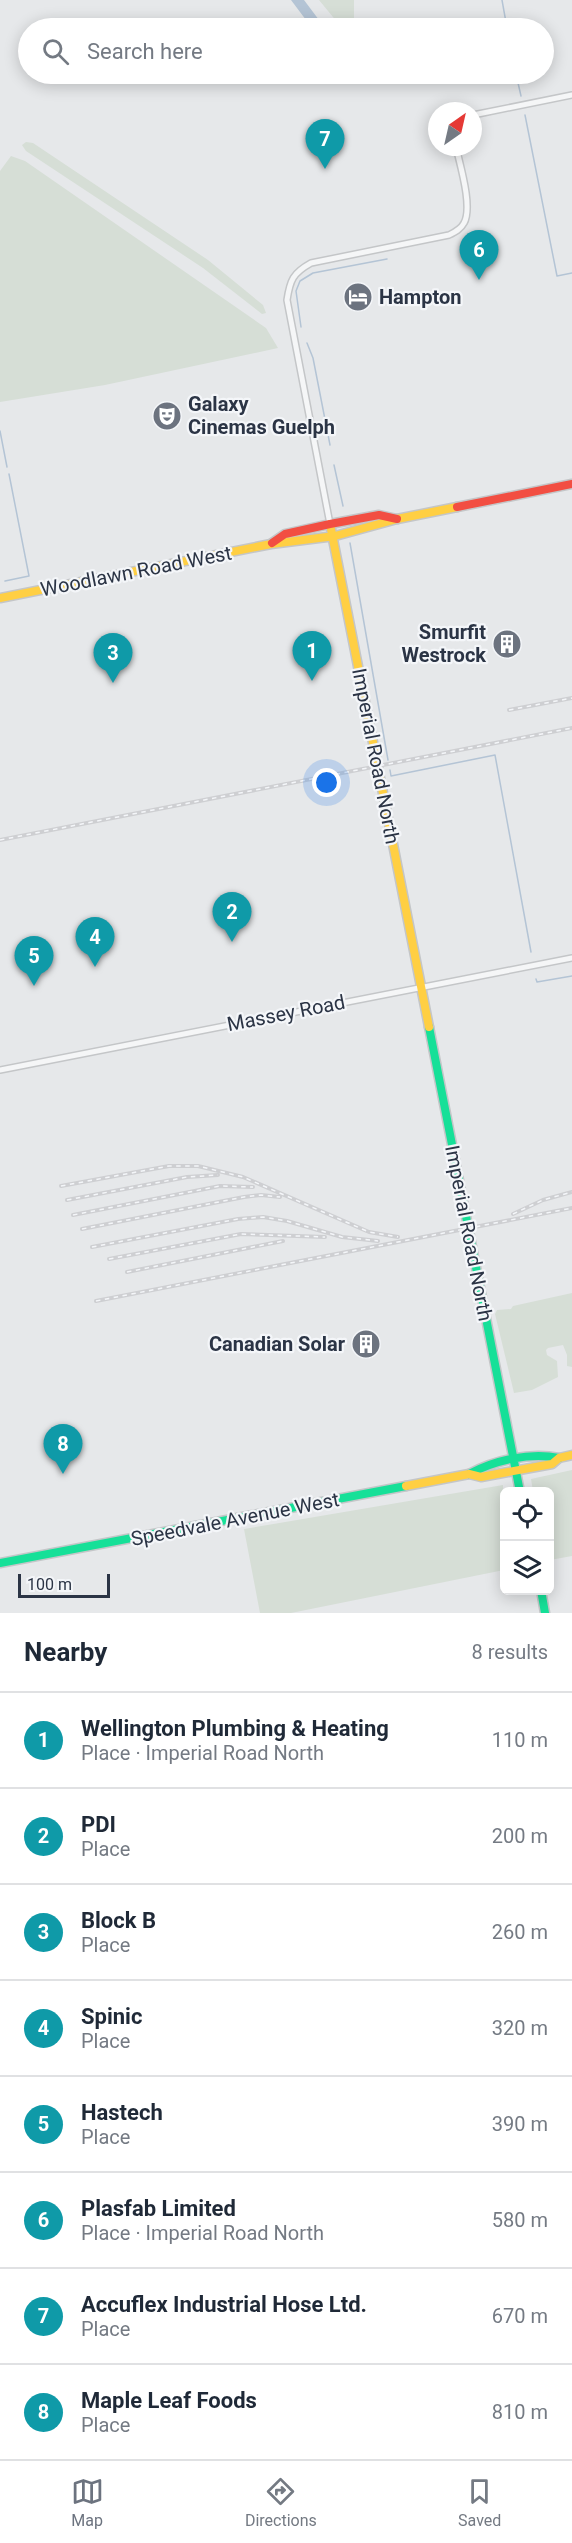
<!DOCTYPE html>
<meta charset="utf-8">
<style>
body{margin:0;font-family:Roboto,sans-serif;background:#f2f2f3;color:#1f2937}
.controls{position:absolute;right:18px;bottom:18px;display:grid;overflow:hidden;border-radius:9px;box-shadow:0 3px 15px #0003}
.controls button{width:54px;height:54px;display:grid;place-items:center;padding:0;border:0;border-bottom:2px solid #e0e1e3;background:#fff;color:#1f2937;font:30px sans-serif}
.compass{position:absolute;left:428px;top:102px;width:54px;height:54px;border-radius:50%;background:#fff;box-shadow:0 3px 15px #0003;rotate:34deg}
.scale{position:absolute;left:18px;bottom:15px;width:92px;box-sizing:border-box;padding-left:6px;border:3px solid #2b3445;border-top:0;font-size:16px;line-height:21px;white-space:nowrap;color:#2b3445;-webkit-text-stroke:4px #f4f6f9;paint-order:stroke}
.you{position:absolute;left:327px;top:783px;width:21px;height:21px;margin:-15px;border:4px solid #fff;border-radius:50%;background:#1a73e8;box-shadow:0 0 0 9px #1a73e833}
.badge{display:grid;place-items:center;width:39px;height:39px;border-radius:50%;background:#6c737f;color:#fff;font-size:20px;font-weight:700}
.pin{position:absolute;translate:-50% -50px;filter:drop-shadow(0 2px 3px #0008)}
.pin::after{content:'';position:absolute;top:32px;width:21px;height:18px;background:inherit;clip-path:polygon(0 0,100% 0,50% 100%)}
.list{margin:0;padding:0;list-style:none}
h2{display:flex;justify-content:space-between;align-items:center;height:78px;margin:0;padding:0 24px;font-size:26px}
h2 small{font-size:20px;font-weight:400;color:#747a83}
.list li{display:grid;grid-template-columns:39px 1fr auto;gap:18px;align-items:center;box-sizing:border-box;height:96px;padding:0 24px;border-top:2px solid #e0e1e3}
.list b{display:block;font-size:22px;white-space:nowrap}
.list p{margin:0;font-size:20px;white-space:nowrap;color:#747a83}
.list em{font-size:20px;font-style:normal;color:#747a83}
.icon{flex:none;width:33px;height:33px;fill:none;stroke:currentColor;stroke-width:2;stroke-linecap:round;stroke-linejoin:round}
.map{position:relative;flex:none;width:572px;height:1613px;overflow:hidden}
.search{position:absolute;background:#fff;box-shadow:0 3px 15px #0003;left:18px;right:18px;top:18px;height:66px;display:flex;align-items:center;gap:15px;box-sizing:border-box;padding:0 21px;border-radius:33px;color:#747a83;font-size:22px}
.sheet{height:846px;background:#fff}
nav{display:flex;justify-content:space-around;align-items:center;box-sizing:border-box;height:84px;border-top:2px solid #e0e1e3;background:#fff;font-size:16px;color:#747a83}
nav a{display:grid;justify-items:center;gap:3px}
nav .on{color:#6c737f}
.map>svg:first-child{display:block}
.green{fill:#d6ded6}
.water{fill:#b4c4d5}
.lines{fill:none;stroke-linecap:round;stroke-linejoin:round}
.stream{stroke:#b4c4d5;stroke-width:1.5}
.street-casing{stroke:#c4c6c8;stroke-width:8}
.fast-casing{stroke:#c4c6c8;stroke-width:11}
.slow-casing{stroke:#c4c6c8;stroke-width:11}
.jam-casing{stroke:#c4c6c8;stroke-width:11}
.street{stroke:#f5f6f7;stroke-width:5}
.fast{stroke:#16e098;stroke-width:8}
.slow{stroke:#ffcf43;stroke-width:8}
.jam{stroke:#f24e42;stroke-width:8}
.rail-casing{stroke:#cecfd2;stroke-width:4}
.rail{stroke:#f4f6f9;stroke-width:1.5;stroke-dasharray:4.5;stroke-linecap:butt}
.labels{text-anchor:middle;stroke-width:4.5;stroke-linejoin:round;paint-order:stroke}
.poi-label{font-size:20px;font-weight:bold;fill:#2b3445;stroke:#f4f6f9;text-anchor:start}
.street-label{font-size:20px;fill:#2b3445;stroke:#f4f6f9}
</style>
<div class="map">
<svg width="572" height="1613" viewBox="0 0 572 1613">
<rect width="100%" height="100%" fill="#e6e8ea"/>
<path class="green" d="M319 0H354V28H342Z
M26 142 33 143 208 260 263 305 266 313 262 314 203 268 26 151 22 145Z
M11 156 25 161 266 328 278 348 105 385 0 402V171Z
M572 1293V1367L567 1366V1355L563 1345 548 1348 546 1350 547 1355 557 1361 558 1377 532 1390 514 1393 495 1314 497 1310 511 1309 513 1306Z
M572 1470V1556L550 1560V1492L533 1491 531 1479Z
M503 1485 504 1570 291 1613H260L244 1529Z"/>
<path class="water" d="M291 0H304L325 28H312Z"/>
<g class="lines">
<path class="stream" d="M502 0 507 28
M516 74 521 96
M525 115 557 276 572 273
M301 327 296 291 300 281 313 273 387 259
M307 343 313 358 330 445
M0 431 7 467
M334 465 343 506
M350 543 388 760
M5 581 29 576 9 474
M390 770 391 776 495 755 531 952
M536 979 537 982 572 976"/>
<g class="street-casing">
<path id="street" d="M473 115 572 95
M330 524 287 300C290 280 293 273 311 263L449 235C455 232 461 229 464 223 473 207 460 165 456 147
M0 1070 572 958"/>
</g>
<g class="fast-casing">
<path id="fast" d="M429 1027 520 1492
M469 1474C495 1460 530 1452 559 1458
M0 1563 406 1486
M541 1590 545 1613"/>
</g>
<g class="slow-casing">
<path id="slow" d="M330 524 429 1027
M0 598 271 544 335 536 397 519 457 507
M406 1486 469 1474 481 1477 552 1464 559 1458 572 1455"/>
</g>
<g class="jam-casing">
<path id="jam" d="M457 507 572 484
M272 543 285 534 330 524 379 515 397 519"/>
</g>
<use href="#street" class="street"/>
<use href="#fast" class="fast"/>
<use href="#slow" class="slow"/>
<use href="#jam" class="jam"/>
<g class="rail-casing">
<path id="rail" d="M509 710 572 698
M0 840 572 728
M61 1186 169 1166H198L243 1177 369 1232 398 1237
M67 1200 187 1177 218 1175
M513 1214 543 1200 572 1192
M73 1215 220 1186 253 1187
M82 1229 244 1197 261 1195 280 1197
M92 1247 238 1219 263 1217 287 1221 342 1237 378 1241
M109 1259 241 1234 325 1237
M127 1272 283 1241
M96 1301 572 1208"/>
</g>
<use href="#rail" class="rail"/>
</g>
<defs>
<g id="hotel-disc" transform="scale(1.5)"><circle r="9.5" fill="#6c737f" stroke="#f4f6f9"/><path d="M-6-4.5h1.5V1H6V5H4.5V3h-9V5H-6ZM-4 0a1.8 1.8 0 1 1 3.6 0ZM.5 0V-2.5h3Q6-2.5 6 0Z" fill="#fff"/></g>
<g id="theatre-disc" transform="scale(1.5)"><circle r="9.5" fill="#6c737f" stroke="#f4f6f9"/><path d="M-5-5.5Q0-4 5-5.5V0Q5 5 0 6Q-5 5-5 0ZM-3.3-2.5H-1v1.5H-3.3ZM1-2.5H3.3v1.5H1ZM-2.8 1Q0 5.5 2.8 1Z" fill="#fff"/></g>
<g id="building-disc" transform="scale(1.5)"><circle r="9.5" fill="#6c737f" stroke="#f4f6f9"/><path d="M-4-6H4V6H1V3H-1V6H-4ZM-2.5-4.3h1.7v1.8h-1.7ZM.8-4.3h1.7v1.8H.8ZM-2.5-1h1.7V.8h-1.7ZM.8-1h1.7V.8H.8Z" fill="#fff"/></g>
</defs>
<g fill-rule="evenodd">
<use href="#hotel-disc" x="358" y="297"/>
<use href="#theatre-disc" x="167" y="416"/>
<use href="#building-disc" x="507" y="644"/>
<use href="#building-disc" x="366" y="1344"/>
</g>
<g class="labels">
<g class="poi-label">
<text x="379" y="304">Hampton</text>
<text x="188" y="411">Galaxy<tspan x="188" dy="23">Cinemas Guelph</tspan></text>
<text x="486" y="639" text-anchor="end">Smurfit<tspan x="486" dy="23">Westrock</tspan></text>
<text x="345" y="1351" text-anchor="end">Canadian Solar</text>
</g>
<g class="street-label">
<text transform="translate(136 571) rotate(-11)" y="7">Woodlawn Road West</text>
<text transform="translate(376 756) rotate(79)" y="7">Imperial Road North</text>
<text transform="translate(286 1013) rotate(-11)" y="7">Massey Road</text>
<text transform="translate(469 1233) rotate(79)" y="7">Imperial Road North</text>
<text transform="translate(235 1519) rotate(-11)" y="7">Speedvale Avenue West</text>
</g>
</g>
</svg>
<div class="controls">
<button><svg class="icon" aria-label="locate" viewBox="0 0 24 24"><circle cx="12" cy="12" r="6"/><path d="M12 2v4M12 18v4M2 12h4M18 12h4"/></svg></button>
<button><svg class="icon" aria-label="layers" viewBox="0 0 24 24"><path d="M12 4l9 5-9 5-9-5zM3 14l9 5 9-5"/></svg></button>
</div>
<svg class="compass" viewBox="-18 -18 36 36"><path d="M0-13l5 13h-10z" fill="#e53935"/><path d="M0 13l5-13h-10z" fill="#747a83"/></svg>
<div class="scale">100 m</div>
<div class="you"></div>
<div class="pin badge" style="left:312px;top:681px;background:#0f9aa8">1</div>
<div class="pin badge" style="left:232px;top:942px;background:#0f9aa8">2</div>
<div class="pin badge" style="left:113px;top:683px;background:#0f9aa8">3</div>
<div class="pin badge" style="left:95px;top:967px;background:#0f9aa8">4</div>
<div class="pin badge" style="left:34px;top:986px;background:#0f9aa8">5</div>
<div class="pin badge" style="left:479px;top:280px;background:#0f9aa8">6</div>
<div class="pin badge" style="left:325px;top:169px;background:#0f9aa8">7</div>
<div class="pin badge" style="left:63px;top:1474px;background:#0f9aa8">8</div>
<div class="search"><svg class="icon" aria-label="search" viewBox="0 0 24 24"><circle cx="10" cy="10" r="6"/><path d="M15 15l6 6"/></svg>Search here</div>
</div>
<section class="sheet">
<h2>Nearby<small>8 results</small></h2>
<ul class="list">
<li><span class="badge" style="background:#0f9aa8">1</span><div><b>Wellington Plumbing &amp; Heating</b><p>Place · Imperial Road North</p></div><em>110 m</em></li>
<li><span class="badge" style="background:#0f9aa8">2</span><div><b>PDI</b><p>Place</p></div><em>200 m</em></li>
<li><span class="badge" style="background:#0f9aa8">3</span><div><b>Block B</b><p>Place</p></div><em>260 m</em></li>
<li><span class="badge" style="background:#0f9aa8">4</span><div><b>Spinic</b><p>Place</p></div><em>320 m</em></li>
<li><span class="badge" style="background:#0f9aa8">5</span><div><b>Hastech</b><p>Place</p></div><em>390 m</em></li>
<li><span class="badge" style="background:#0f9aa8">6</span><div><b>Plasfab Limited</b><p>Place · Imperial Road North</p></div><em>580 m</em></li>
<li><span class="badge" style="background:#0f9aa8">7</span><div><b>Accuflex Industrial Hose Ltd.</b><p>Place</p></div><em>670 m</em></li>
<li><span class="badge" style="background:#0f9aa8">8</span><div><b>Maple Leaf Foods</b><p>Place</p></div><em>810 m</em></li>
</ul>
</section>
<nav>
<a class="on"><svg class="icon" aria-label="map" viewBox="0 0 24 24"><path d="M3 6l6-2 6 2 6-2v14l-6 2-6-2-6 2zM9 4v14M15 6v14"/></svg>Map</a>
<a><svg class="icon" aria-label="directions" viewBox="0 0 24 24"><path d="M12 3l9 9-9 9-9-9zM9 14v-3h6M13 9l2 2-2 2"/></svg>Directions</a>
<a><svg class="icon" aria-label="saved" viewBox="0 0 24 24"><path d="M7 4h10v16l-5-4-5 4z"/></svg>Saved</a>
</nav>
